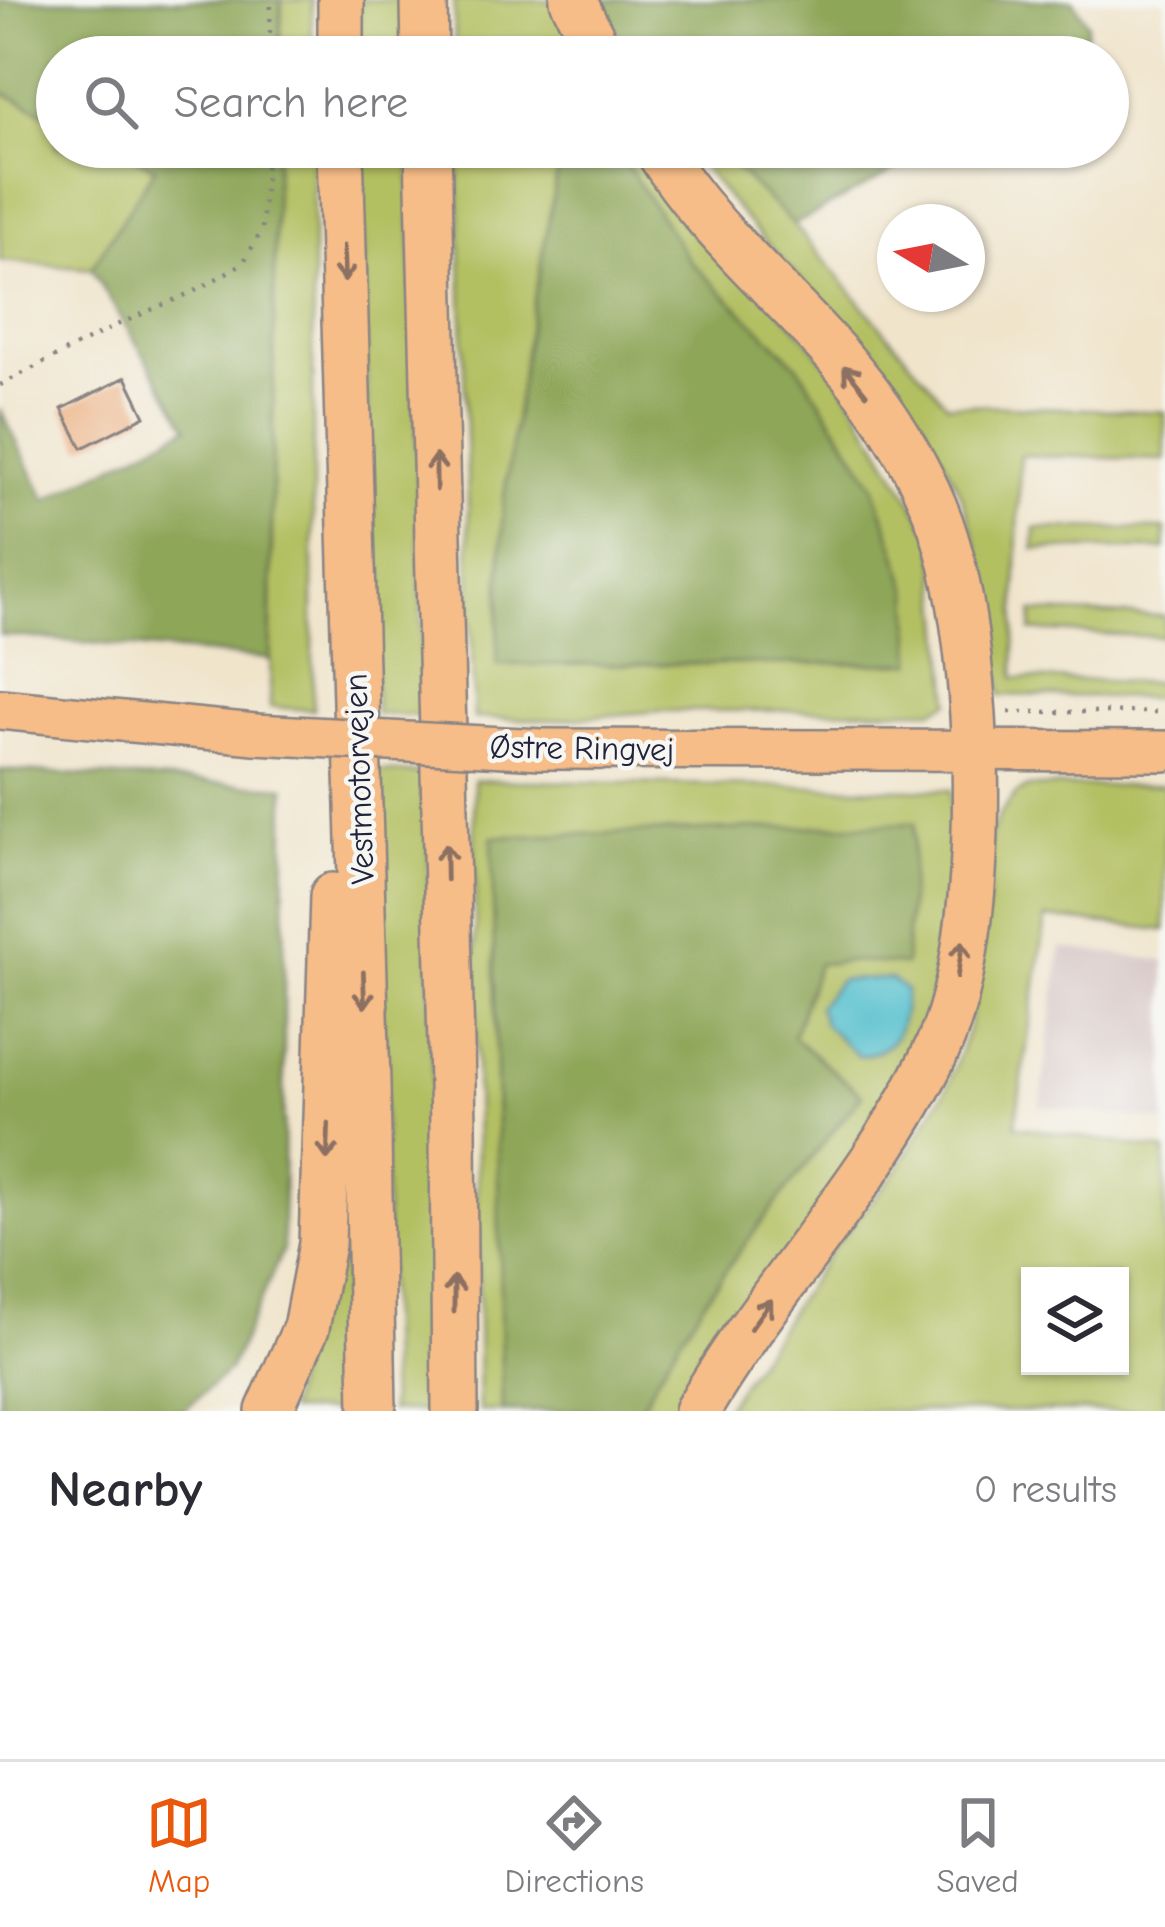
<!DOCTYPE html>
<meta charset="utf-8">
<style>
body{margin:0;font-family:"Comic Neue",sans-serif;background:#f7f7f7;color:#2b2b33}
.controls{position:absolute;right:36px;bottom:36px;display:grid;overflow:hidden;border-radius:0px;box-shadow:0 3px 9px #0004}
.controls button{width:108px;height:108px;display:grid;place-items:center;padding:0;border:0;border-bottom:3px solid #e1e1e2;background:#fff;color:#2b2b33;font:60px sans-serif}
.compass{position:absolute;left:877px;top:204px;width:108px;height:108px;border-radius:50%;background:#fff;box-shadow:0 3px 9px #0004;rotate:280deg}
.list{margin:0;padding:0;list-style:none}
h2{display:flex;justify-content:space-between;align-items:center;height:156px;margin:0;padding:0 48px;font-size:51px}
h2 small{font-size:39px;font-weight:400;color:#7c7c81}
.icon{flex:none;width:66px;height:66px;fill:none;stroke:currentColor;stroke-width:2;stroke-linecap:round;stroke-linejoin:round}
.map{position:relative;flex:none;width:1165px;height:1411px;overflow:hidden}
.search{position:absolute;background:#fff;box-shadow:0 3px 9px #0004;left:36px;right:36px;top:36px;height:132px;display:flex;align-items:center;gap:30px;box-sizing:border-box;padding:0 42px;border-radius:66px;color:#7c7c81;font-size:45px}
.sheet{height:348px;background:#fff}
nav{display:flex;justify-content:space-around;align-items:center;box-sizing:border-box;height:168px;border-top:3px solid #e1e1e2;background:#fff;font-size:33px;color:#7c7c81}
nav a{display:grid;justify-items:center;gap:6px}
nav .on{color:#ea580c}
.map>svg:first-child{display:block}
.industrial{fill:#d2bfbf}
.green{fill:#b3c062;stroke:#6a714e;stroke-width:3;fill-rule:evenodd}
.forest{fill:#8ea658;stroke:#58644a;stroke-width:3}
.water{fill:#54c0ce;stroke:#3b7184;stroke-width:3}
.building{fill:#eca570}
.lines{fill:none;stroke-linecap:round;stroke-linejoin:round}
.primary-casing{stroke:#898383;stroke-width:44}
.motorway-casing{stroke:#898383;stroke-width:50}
.path{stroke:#898383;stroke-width:4.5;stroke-dasharray:3 9;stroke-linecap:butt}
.primary{stroke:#f7bd88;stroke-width:39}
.motorway{stroke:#f7bd88;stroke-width:45}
.primary-bridge-casing{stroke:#898383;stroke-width:44;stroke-linecap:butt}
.primary-bridge{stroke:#f7bd88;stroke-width:39}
.oneway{stroke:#8c7062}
.labels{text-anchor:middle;stroke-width:9;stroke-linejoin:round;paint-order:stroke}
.street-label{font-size:33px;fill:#22223b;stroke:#f6f6f2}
</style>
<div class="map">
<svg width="1165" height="1411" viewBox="0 0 1165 1411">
<rect width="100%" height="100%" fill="#f6f6f2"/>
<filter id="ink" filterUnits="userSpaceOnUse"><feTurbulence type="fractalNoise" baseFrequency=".00833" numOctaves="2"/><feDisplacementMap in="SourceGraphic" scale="24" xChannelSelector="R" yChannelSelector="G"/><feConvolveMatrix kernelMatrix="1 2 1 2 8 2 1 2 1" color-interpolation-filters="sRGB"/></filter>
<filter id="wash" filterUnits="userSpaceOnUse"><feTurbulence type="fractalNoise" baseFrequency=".004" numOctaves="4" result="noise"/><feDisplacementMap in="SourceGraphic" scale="48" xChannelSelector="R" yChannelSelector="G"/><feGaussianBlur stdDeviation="2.7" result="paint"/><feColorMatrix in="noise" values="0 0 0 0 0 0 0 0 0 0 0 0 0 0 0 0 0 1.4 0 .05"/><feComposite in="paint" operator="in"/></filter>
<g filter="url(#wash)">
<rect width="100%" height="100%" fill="#f0e4cb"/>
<path class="industrial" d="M1061 947 1165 961V1122L1040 1106Z"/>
<path class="green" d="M282 0H312V57H280Z
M359 0H407L408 57H359Z
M454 0H562L588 57H455Z
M0 91 57 119V147H115L156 167 91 269 0 261Z
M276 147H313V710L270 707Z
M360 147H409L424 716 376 714Z
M458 147H641L837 375 934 539 950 702 933 710 660 711 552 720 474 718Z
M689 147H714L794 225 947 404 1165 412V460L1020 455 1014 678 1165 683V698L1001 695C994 628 986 559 961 496 910 367 767 263 689 147Z
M1035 528 1165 529V549H1034Z
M1033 612 1165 616V637L1031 631Z
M376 771 427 774 438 1411H390Z
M474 780 951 790V934L906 1083 682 1411H479Z
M1165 785V930L1046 918 1015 1126 1165 1151V1411H723L832 1249 893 1176 948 1086 969 1026 988 898 990 836 999 816 1015 795 1028 787ZM1030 1276H1120V1366H1030Z
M344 1150 345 1411H288Z"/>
<path class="forest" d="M0 0H281L279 57H57V119L0 91Z
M597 0H1073L1088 24 1081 57H630Z
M115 147H276L270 659 0 635V409L46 500 188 427 91 269 155 168Z
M562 147H615L689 260 797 365 873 483 910 593 913 663 497 665 503 504 527 338Z
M714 147H937L794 225Z
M0 770 285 787 283 1250 229 1370 183 1411H0Z
M915 823 905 965 855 961 818 964 793 1037 862 1095C782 1196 697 1296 639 1411H502L492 837Z"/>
<path class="water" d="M890 979 906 990C901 1027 900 1051 858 1056L824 1024 818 1006 840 980Z"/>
<g id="blocks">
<path class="building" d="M126 377 145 416 82 448 62 409Z"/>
</g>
</g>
<g filter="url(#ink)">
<use href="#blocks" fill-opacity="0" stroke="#898383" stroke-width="3"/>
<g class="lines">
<g class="primary-casing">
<path id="primary" d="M0 709 255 734
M542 749 1165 751"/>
</g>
<g class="motorway-casing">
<path id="motorway" d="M424 0 425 57
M573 0 601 57
M341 57V0
M340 147 367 1084 373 1411
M428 147 453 1123 455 1411
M656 147C719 251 825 323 890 424 912 459 933 498 945 538 983 659 991 934 937 1049 875 1181 770 1286 697 1411
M269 1411 306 1328 322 1244 333 896"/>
</g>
<path class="path" d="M269 57 271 0
M0 385 119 324 199 289 243 263 262 230 267 147
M1009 712H1165"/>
<use href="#primary" class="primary"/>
<use href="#motorway" class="motorway"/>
<g class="primary-bridge-casing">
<path id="primary-bridge" d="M255 734 542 749"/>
</g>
<use href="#primary-bridge" class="primary-bridge"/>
</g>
<defs><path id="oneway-shaft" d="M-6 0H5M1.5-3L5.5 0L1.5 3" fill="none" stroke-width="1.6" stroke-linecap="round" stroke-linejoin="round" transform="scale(3)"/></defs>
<g class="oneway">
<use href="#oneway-shaft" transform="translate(344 264) rotate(88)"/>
<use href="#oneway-shaft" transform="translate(855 380) rotate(-129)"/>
<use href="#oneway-shaft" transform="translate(436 472) rotate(-91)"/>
<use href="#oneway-shaft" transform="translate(446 862) rotate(-91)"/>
<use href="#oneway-shaft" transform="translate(960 959) rotate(-81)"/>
<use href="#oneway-shaft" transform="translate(364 990) rotate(88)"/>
<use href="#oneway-shaft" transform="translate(328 1142) rotate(92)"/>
<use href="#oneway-shaft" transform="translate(454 1294) rotate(-90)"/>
<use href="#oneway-shaft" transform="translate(761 1314) rotate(-54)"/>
</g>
</g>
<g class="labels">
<g class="street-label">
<text transform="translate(582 747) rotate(1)" y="12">Østre Ringvej</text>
<text transform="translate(358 779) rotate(-92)" y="12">Vestmotorvejen</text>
</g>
</g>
</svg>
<div class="controls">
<button><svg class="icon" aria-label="layers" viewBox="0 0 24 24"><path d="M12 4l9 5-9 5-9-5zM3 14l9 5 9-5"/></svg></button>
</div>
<svg class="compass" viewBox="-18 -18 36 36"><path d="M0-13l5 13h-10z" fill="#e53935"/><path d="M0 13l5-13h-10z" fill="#7c7c81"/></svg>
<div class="search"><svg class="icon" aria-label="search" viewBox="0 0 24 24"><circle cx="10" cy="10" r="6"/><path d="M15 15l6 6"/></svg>Search here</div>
</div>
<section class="sheet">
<h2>Nearby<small>0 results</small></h2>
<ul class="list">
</ul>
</section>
<nav>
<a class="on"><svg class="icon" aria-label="map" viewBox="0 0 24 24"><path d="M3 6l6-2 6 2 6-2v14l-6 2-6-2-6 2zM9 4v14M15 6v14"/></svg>Map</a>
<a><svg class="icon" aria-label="directions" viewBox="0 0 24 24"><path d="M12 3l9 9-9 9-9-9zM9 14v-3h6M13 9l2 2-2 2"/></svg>Directions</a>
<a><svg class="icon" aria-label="saved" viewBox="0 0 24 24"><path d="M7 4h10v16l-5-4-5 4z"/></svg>Saved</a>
</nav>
